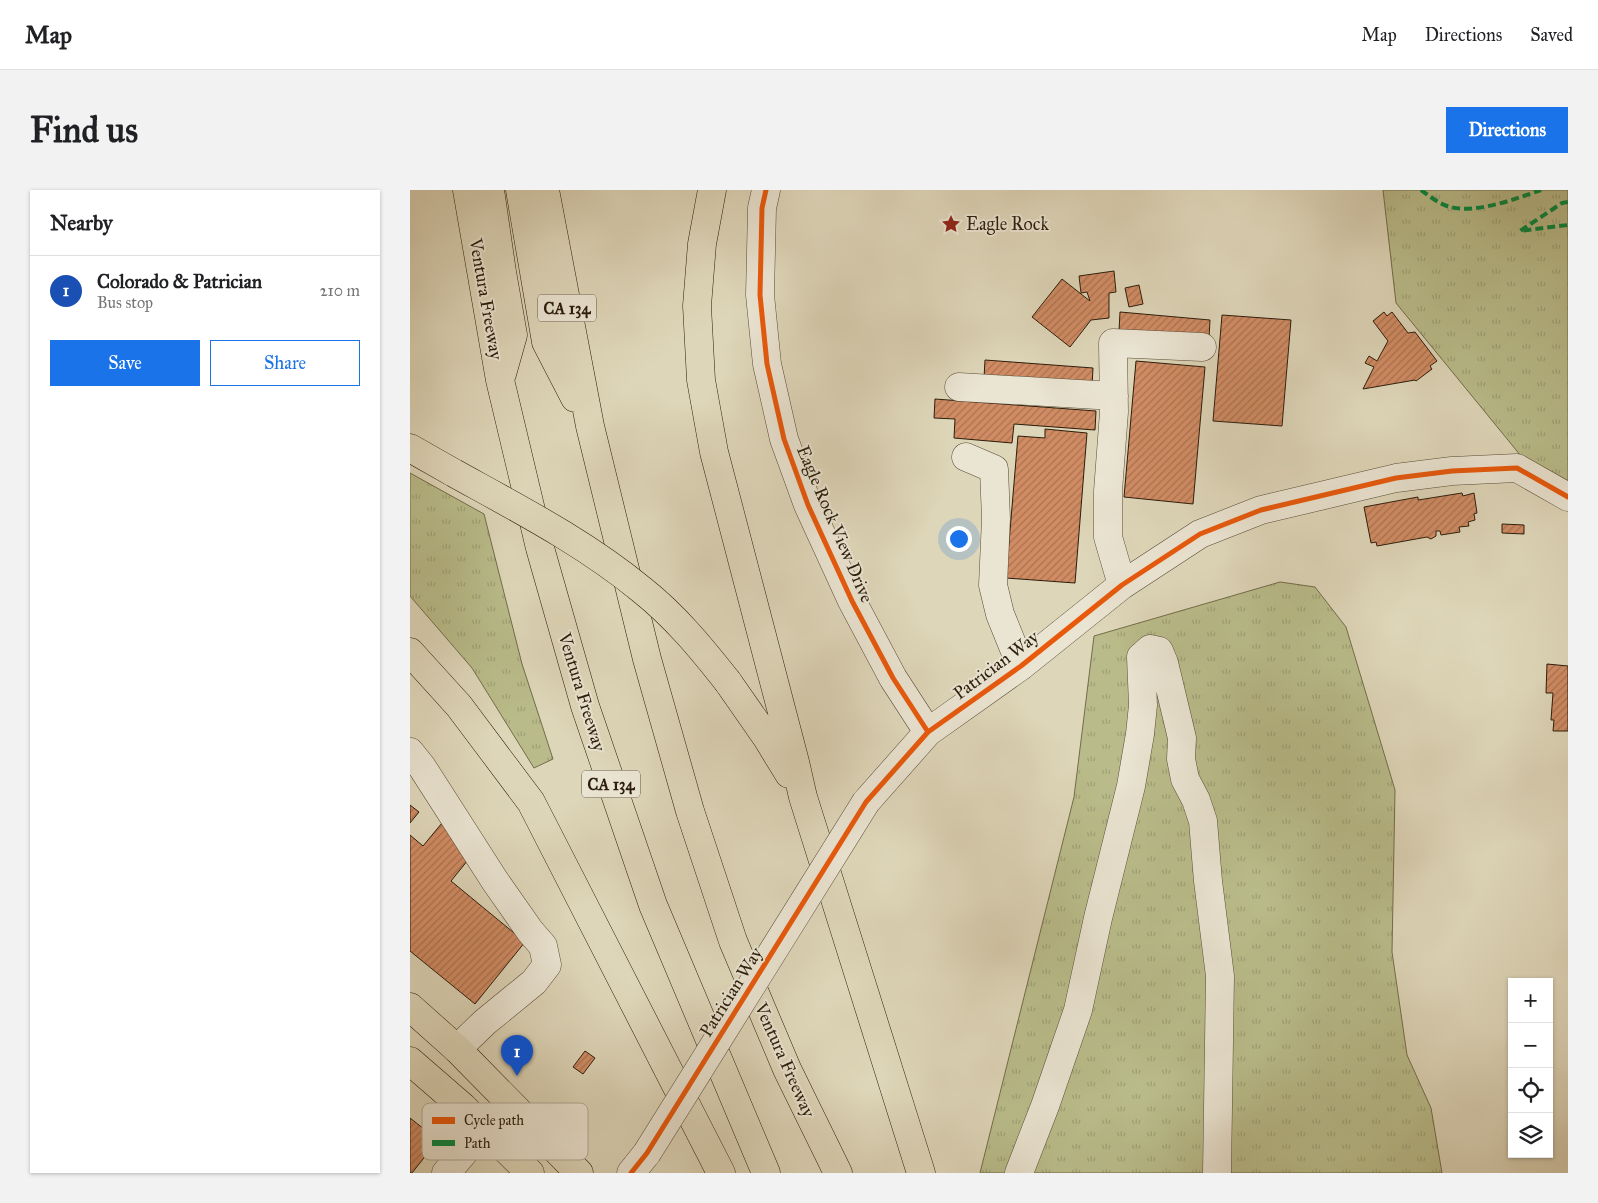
<!DOCTYPE html>
<meta charset="utf-8">
<style>
body{margin:0;font-family:"IM FELL Great Primer",serif;background:#f2f2f2;color:#202124}
.controls{position:absolute;right:15px;bottom:15px;display:grid;overflow:hidden;border-radius:0px;box-shadow:0 1px 4px #0004}
.controls button{width:45px;height:45px;display:grid;place-items:center;padding:0;border:0;border-bottom:1px solid #e0e0e0;background:#fff;color:#202124;font:25px sans-serif}
.you{position:absolute;left:548px;top:348px;width:18px;height:18px;margin:-12px;border:4px solid #fff;border-radius:50%;background:#1a73e8;box-shadow:0 0 0 8px #1a73e833}
.badge{display:grid;place-items:center;width:32px;height:32px;border-radius:50%;background:#1a73e8;color:#fff;font-size:16px;font-weight:700}
.pin{position:absolute;translate:-50% -41px;filter:drop-shadow(0 1px 2px #0008)}
.pin::after{content:'';position:absolute;top:26px;width:18px;height:15px;background:inherit;clip-path:polygon(0 0,100% 0,50% 100%)}
.list{margin:0;padding:0;list-style:none}
h2{display:flex;justify-content:space-between;align-items:center;height:65px;margin:0;padding:0 20px;font-size:21px}
h2 small{font-size:16px;font-weight:400;color:#757577}
.list li{display:grid;grid-template-columns:32px 1fr auto;gap:15px;align-items:center;box-sizing:border-box;height:70px;padding:0 20px;border-top:1px solid #e0e0e0}
.list b{display:block;font-size:19px;white-space:nowrap}
.list p{margin:0;font-size:16px;white-space:nowrap;color:#757577}
.list em{font-size:16px;font-style:normal;color:#757577}
.actions{display:flex;gap:10px;padding:15px 20px}
.actions a{flex:1;padding:11px 0;border:1px solid #1a73e8;border-radius:0px;text-align:center;font-size:18px;color:#1a73e8}
.actions .main{background:#1a73e8;color:#fff}
.icon{flex:none;width:28px;height:28px;fill:none;stroke:currentColor;stroke-width:2;stroke-linecap:round;stroke-linejoin:round}
.map{position:relative;flex:none;width:1158px;height:983px;overflow:hidden;border-radius:0px}
header{display:flex;align-items:center;gap:30px;box-sizing:border-box;height:70px;padding:0 25px;background:#fff;border-bottom:1px solid #e0e0e0}
header strong{font-size:24px}
nav{display:flex;gap:28px;margin-inline-start:auto;font-size:18px}
.intro{display:flex;align-items:center;justify-content:space-between;box-sizing:border-box;height:120px;padding:0 30px}
h1{margin:0;font-size:35px}
.button{padding:12px 22px;border-radius:0px;background:#1a73e8;color:#fff;font-size:18px;font-weight:700}
main{display:flex;gap:30px;padding:0 30px}
aside{flex:1;background:#fff;border-radius:0px;box-shadow:0 1px 4px #0004}
.map>svg:first-child{display:block}
.grass{fill:url(#grass-tufts);stroke:#726c4a}
.building{fill:url(#building-hatch);stroke:#2b1d0b}
.lines{fill:none;stroke-linecap:round;stroke-linejoin:round}
.minor-casing{stroke:#584b36;stroke-width:29}
.major-casing{stroke:#2b1d0b;stroke-width:29}
.highway-casing{stroke:#2b1d0b;stroke-width:29}
.minor{stroke:#eae4d2;stroke-width:28}
.major{stroke:#ded6b9;stroke-width:28}
.highway{stroke:#ded6b9;stroke-width:28}
.minor-bridge-casing{stroke:#584b36;stroke-width:29;stroke-linecap:butt}
.highway-bridge-casing{stroke:#2b1d0b;stroke-width:29;stroke-linecap:butt}
.minor-bridge{stroke:#eae4d2;stroke-width:28}
.highway-bridge{stroke:#ded6b9;stroke-width:28}
.quiet{stroke:#00873e;stroke-width:4;stroke-dasharray:8 4;stroke-linecap:butt}
.cycleway-casing{stroke:#eae4d2;stroke-width:8}
.cycleway{stroke:#e8590c;stroke-width:5}
.labels{text-anchor:middle;stroke-width:4;stroke-linejoin:round;paint-order:stroke}
.shield{fill:#eae4d2;stroke:#645947;stroke-width:1}
.shield-label{font-size:16px;font-weight:bold;fill:#2b1d0b}
.poi-label{font-size:18px;fill:#2b1d0b;stroke:#eae4d2;text-anchor:start}
.street-label{font-size:18px;fill:#2b1d0b;stroke:#eae4d2}
.key{fill:#eae4d2;stroke:#b1a896;stroke-width:1}
.key-label{font-size:14px;fill:#2b1d0b}
</style>
<header>
<strong>Map</strong>
<nav><a>Map</a><a>Directions</a><a>Saved</a></nav>
</header>
<div class="intro"><h1>Find us</h1><a class="button">Directions</a></div>
<main>
<aside>
<h2>Nearby<small></small></h2>
<ul class="list">
<li><span class="badge" style="background:#1a4fb4">1</span><div><b>Colorado &amp; Patrician</b><p>Bus stop</p></div><em>210 m</em></li>
</ul>
<div class="actions"><a class="main">Save</a><a>Share</a></div>
</aside>
<div class="map">
<svg width="1158" height="983" viewBox="0 0 1158 983">
<defs>
<pattern id="grass-tufts" width="24" height="20" patternUnits="userSpaceOnUse" patternTransform="scale(1.25)"><rect width="24" height="20" fill="#b9bc8a"/><path d="M3 7l-1-3M5 7V3M7 7l1-3M15 17l-1-3M17 17v-4M19 17l1-3" fill="none" stroke="#9fa176"/></pattern>
<pattern id="building-hatch" width="6" height="6" patternUnits="userSpaceOnUse" patternTransform="scale(1.25)"><rect width="6" height="6" fill="#d18c64"/><path d="M-1 1l2-2M0 6l6-6M5 7l2-2" fill="none" stroke="#aa7251"/></pattern>
</defs>
<rect width="100%" height="100%" fill="#ded6b9"/>
<filter id="stains"><feTurbulence type="fractalNoise" baseFrequency=".004" numOctaves="4"/><feColorMatrix values="0 0 0 0 .2 0 0 0 0 .09 0 0 0 0 .02 0 0 0 .5 -.17"/></filter>
<radialGradient id="worn" r=".72"><stop offset=".6" stop-color="#630" stop-opacity="0"/><stop offset="1" stop-color="#630" stop-opacity=".3"/></radialGradient>
<path class="grass" d="M973 0H1158V292L1111 266 986 113Z
M0 283 74 324 112 474 143 569 124 578 62 478 0 406Z
M870 392 905 397 936 437 985 600 982 762 997 865 1021 918 1032 983H570L664 607 684 446Z"/>
<path class="building" d="M704 81 706 102 699 103V128L681 130 660 157 622 127 652 89 680 111 677 102 671 103 669 86Z
M729 95 733 114 719 117 715 98Z
M710 122 800 130 799 148 709 141Z
M974 122 977 126 982 122 998 143 1005 142 1027 171 1020 176 1022 179 1006 191 1005 190 953 199 964 177 955 173 959 166 967 171 978 151 963 131Z
M812 125 881 130 872 236 803 231Z
M575 170 683 178 682 196 574 188Z
M726 171 795 177 783 314 714 307Z
M525 209 686 221 685 240 604 234 602 253 544 248 545 229 524 228Z
M635 239 677 243 665 393 596 388 608 246 635 248Z
M1052 303 1053 306 1064 303 1067 323 1064 324 1065 330 1058 332 1059 336 1049 337 1050 342 1031 345 1030 341H1026V346L1021 349 1017 347 967 356 966 352 961 353 954 317 1008 307V310Z
M1092 334 1114 335V344L1092 343Z
M1137 474 1158 476V541H1143L1144 530H1141L1143 503H1136Z
M0 615 9 622 0 633Z
M32 633 58 670 41 691 115 752 65 814 0 761V645L13 656Z
M175 861 185 868 173 884 163 877Z
M0 928 28 950 2 983H0Z"/>
<g class="lines">
<g class="minor-casing">
<path id="minor" d="M356 0 352 18 350 105 357 174 374 249 398 315 442 411 483 488 518 542
M549 197 704 206
M556 267 584 279 586 329 583 395 590 424 611 476
M712 395 698 347V301L704 222 703 153 792 157
M0 562 12 577 85 691 120 741 133 756 137 775 124 792 75 832 47 859
M456 612 518 542 611 476 712 395 790 344 851 320 986 288 1042 281 1107 278 1158 307
M36 983 74 939
M221 983 237 963
M609 983 635 916 668 820 688 728 721 596 730 544 733 515 731 467 740 459 749 461 754 473 772 548 771 569 775 589 786 610 793 631 798 691 810 786 807 983"/>
</g>
<g class="major-casing">
<path id="major" d="M0 817 47 859 169 983
M0 871 53 917 120 983"/>
</g>
<g class="highway-casing">
<path id="highway" d="M57 0 90 190 130 358 175 516 243 715 356 983
M80 0 92 82 103 145 92 184
M110 0 136 152 165 208
M135 0 180 236 237 469 280 621 323 751 377 879 428 983
M302 0 292 54 287 116 291 190 304 262 385 572 393 607 511 983
M0 258 44 283
M0 462 49 516 121 612 311 983
M318 492 357 548 379 584"/>
</g>
<use href="#minor" class="minor"/>
<use href="#major" class="major"/>
<use href="#highway" class="highway"/>
<g class="minor-bridge-casing">
<path id="minor-bridge" d="M237 963 456 612"/>
</g>
<g class="highway-bridge-casing">
<path id="highway-bridge" d="M44 283C109 319 175 353 232 400 265 426 292 459 318 492"/>
</g>
<use href="#minor-bridge" class="minor-bridge"/>
<use href="#highway-bridge" class="highway-bridge"/>
<path class="quiet" d="M1011 0C1018 5 1028 13 1037 16 1064 25 1105 9 1131 0
M1158 12 1152 13 1110 41 1158 35"/>
<g class="cycleway-casing">
<path id="cycleway" d="M356 0 352 18 350 105 357 174 374 249 398 315 442 411 483 488 518 542
M221 983 237 963 456 612 518 542 611 476 712 395 790 344 851 320 986 288 1042 281 1107 278 1158 307"/>
</g>
<use href="#cycleway" class="cycleway"/>
</g>
<defs>
<g id="sight-bare" transform="scale(1.5)"><path d="M0-6L1.8-2.2L6-1.7L2.9 1.2L3.7 5.4L0 3.3L-3.7 5.4L-2.9 1.2L-6-1.7L-1.8-2.2Z" fill="#8f2418" stroke="#eae4d2" stroke-width="2.5" paint-order="stroke"/></g>
</defs>
<g fill-rule="evenodd">
<use href="#sight-bare" x="541" y="34"/>
</g>
<g class="labels">
<g class="shield">
<rect x="128" y="104.5" width="58" height="27" rx="4"/>
<rect x="172" y="580.5" width="58" height="27" rx="4"/>
</g>
<g class="shield-label">
<text x="157" y="124">CA 134</text>
<text x="201" y="600">CA 134</text>
</g>
<g class="poi-label">
<text x="556" y="40">Eagle Rock</text>
</g>
<g class="street-label">
<text transform="translate(76 109) rotate(80)" y="6">Ventura Freeway</text>
<text transform="translate(425 334) rotate(67)" y="6">Eagle Rock View Drive</text>
<text transform="translate(586 475) rotate(-37)" y="6">Patrician Way</text>
<text transform="translate(172 502) rotate(73)" y="6">Ventura Freeway</text>
<text transform="translate(321 802) rotate(-58)" y="6">Patrician Way</text>
<text transform="translate(375 870) rotate(66)" y="6">Ventura Freeway</text>
</g>
</g>
<rect x="12" y="913" width="166" height="57" rx="8" class="key"/>
<rect x="22" y="927" width="23" height="7" fill="#e8590c"/>
<rect x="22" y="950" width="23" height="6" fill="#00873e"/>
<g class="key-label">
<text x="54" y="935">Cycle path</text>
<text x="54" y="958">Path</text>
</g>
<rect width="100%" height="100%" filter="url(#stains)"/>
<rect width="100%" height="100%" fill="url(#worn)"/>
</svg>
<div class="controls">
<button>+</button>
<button>−</button>
<button><svg class="icon" aria-label="locate" viewBox="0 0 24 24"><circle cx="12" cy="12" r="6"/><path d="M12 2v4M12 18v4M2 12h4M18 12h4"/></svg></button>
<button><svg class="icon" aria-label="layers" viewBox="0 0 24 24"><path d="M12 4l9 5-9 5-9-5zM3 14l9 5 9-5"/></svg></button>
</div>
<div class="you"></div>
<div class="pin badge" style="left:107px;top:886px;background:#1a4fb4">1</div>
</div>
</main>
